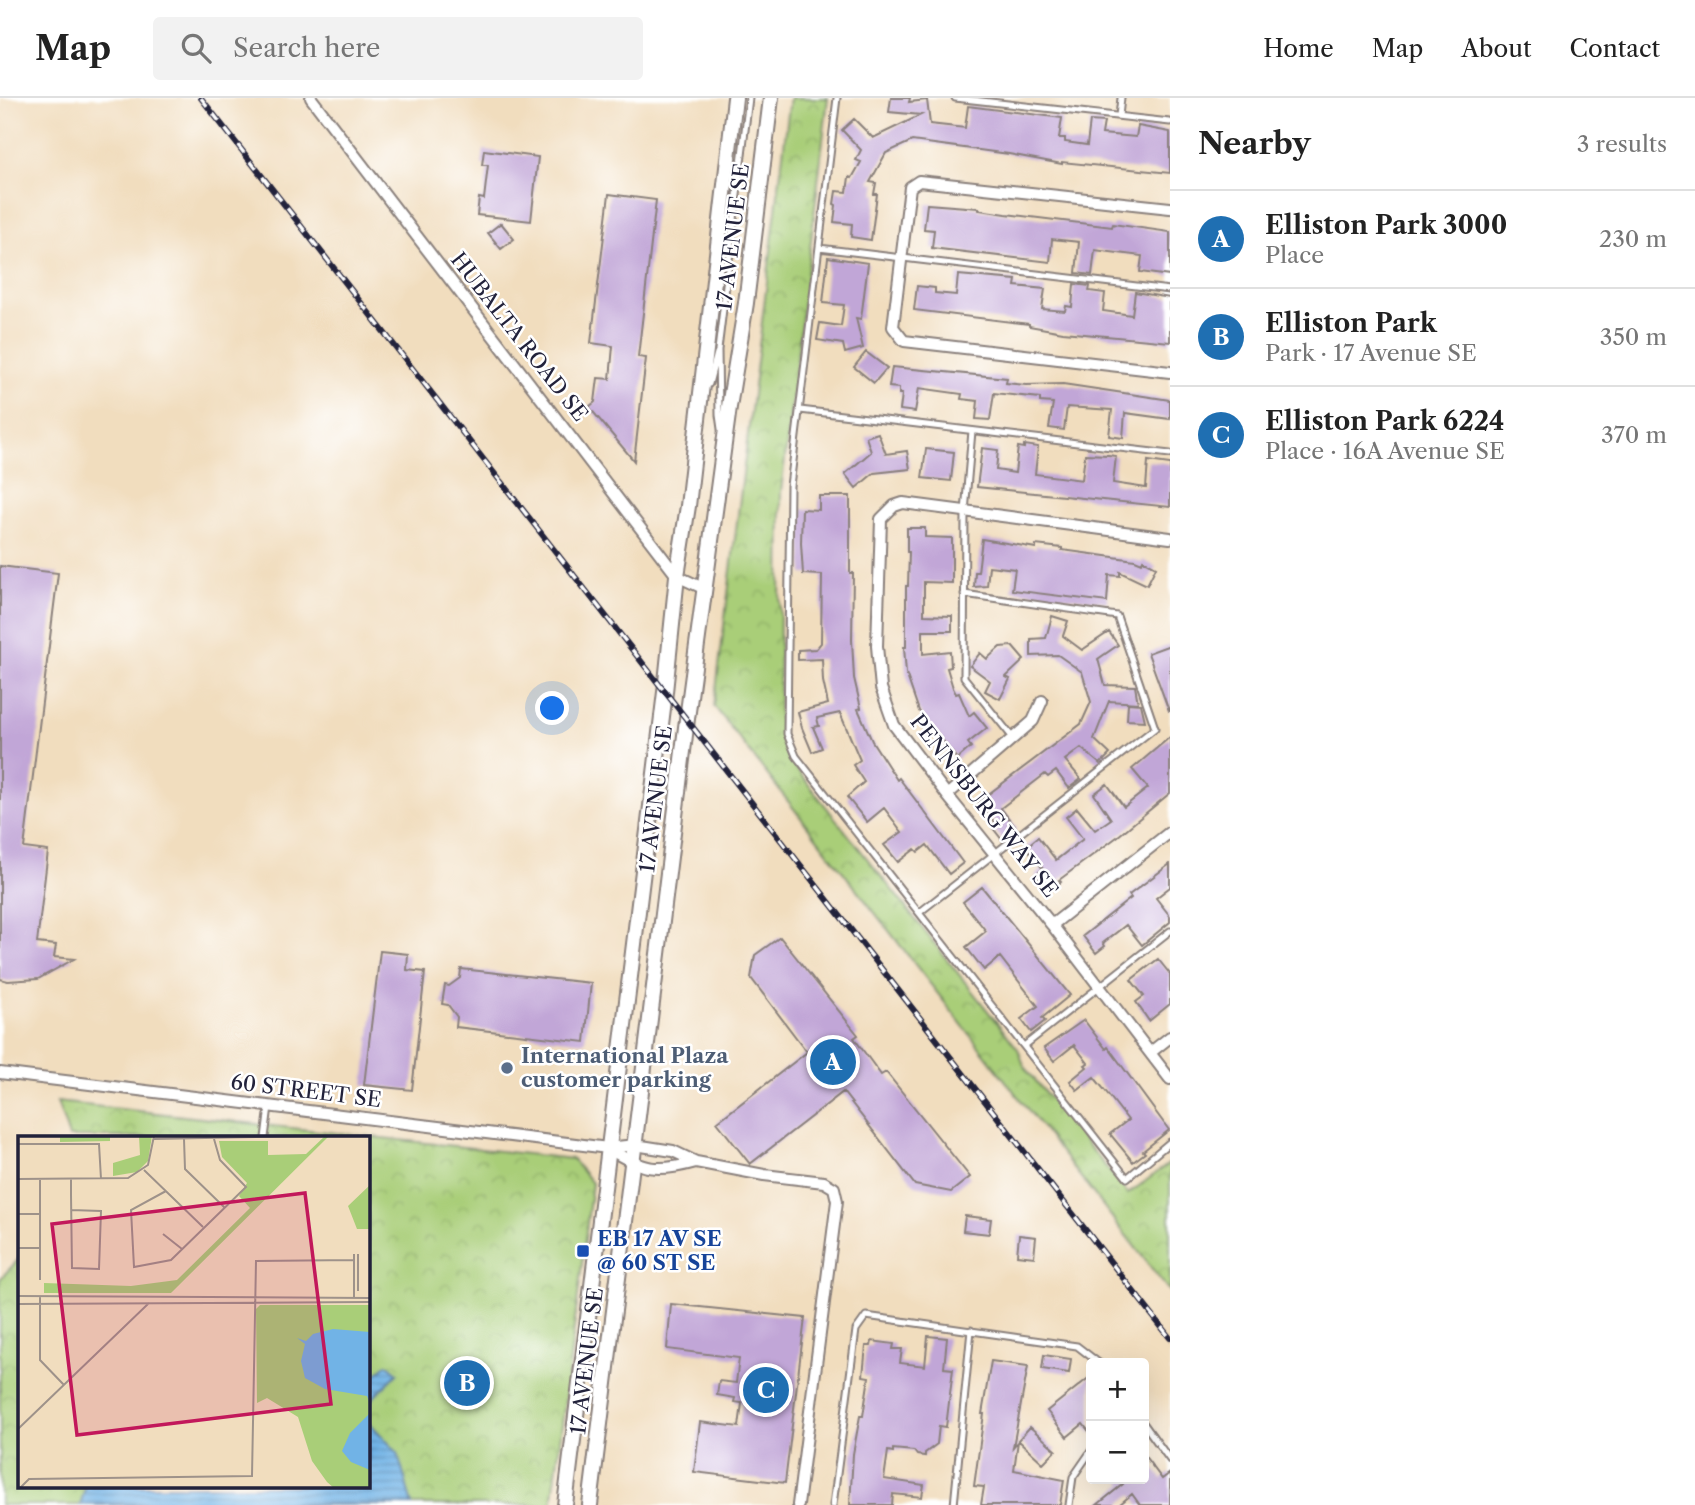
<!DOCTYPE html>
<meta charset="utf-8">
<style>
body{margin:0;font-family:"Libre Caslon Text",serif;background:#f2f2f2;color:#222}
.controls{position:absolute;right:21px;bottom:21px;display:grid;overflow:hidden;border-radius:7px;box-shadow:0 7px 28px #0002}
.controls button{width:63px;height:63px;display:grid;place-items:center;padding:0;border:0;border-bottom:2px solid #e0e0e0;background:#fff;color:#222;font:35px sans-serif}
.you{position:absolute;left:553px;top:611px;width:24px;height:24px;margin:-18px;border:5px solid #fff;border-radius:50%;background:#1a73e8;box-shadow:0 0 0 10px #1a73e833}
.badge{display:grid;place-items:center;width:46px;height:46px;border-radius:50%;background:#1f6fb2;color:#fff;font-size:23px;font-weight:700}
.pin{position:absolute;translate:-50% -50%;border:4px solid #fff;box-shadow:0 2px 7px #0006}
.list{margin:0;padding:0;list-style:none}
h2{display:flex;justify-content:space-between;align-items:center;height:91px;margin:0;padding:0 28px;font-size:30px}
h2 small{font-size:23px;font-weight:400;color:#767676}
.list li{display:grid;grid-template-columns:46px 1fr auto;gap:21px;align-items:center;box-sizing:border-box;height:98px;padding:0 28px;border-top:2px solid #e0e0e0}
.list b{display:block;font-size:26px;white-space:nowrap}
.list p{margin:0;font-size:23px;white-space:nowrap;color:#767676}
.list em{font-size:23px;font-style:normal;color:#767676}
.icon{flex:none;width:38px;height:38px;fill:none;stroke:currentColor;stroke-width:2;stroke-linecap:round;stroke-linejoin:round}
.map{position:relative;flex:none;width:1170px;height:1407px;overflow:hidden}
header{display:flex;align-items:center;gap:42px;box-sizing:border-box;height:98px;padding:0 35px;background:#fff;border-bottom:2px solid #e0e0e0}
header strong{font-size:33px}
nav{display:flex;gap:38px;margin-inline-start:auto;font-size:24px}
.search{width:490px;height:63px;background:#f2f2f2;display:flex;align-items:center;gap:18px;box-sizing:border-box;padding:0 24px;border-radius:7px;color:#767676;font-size:26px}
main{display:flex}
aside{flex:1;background:#fff}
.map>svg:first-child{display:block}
.park{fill:url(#park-crowns);stroke:#66785a;stroke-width:2}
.water{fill:url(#water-rules);stroke:#4a6a90;stroke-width:2}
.building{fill:#c1a6d7}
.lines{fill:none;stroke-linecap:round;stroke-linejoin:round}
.lane-casing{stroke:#8a807c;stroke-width:9}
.street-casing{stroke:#8a807c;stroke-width:14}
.secondary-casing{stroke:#8a807c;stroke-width:18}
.lane{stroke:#fff;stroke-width:5}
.street{stroke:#fff;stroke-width:10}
.secondary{stroke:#fff;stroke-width:14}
.rail-casing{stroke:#22223b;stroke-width:6}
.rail{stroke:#fff;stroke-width:3.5;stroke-dasharray:10;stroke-linecap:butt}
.service-dot{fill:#5c6f8a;stroke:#fff;stroke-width:2.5}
.transit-dot{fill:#1a4fb4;stroke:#fff;stroke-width:2.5}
.labels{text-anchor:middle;stroke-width:5;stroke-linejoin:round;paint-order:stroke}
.street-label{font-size:21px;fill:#22223b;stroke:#fff}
.service-label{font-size:21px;font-weight:bold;fill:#4e5e75;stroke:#fff;text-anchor:start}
.transit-label{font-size:21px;font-weight:bold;fill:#164399;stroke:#fff;text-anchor:start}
.inset-road{fill:none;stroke:#9e928a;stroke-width:2}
.view{fill:#c2185b;fill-opacity:0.15;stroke:#c2185b;stroke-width:3.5}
.inset-edge{fill:none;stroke:#22223b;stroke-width:3.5}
</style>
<header>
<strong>Map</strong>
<div class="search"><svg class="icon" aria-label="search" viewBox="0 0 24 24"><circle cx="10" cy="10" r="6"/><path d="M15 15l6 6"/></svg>Search here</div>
<nav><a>Home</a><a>Map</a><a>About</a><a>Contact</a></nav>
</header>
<main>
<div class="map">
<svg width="1170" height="1407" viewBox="0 0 1170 1407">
<defs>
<pattern id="park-crowns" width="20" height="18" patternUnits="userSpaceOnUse" patternTransform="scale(1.75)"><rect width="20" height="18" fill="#a9ce78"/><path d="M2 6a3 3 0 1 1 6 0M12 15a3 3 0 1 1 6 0" fill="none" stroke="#91b169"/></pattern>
<pattern id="water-rules" width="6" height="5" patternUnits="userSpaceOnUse" patternTransform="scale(1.75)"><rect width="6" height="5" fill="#71b3e6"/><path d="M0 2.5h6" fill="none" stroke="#5c91bc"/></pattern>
</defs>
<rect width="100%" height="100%" fill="#fff"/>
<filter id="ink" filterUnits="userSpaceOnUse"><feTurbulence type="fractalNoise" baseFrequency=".0143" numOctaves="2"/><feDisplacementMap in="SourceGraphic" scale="14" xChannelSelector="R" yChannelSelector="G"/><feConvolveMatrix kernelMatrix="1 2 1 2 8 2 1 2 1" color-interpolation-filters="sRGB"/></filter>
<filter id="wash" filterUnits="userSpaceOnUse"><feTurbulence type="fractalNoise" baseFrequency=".00686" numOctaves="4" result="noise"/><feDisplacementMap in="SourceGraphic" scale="28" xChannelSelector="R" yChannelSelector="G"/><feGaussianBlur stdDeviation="1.57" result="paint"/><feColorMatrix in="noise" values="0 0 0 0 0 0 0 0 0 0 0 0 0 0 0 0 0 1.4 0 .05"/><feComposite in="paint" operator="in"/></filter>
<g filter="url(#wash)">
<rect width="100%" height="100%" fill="#f1ddbe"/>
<path class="park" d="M790 0H828L781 394 779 627 782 645 790 663 1018 951 1025 970 1128 1096 1170 1065V1194L714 608Z
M57 1004 572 1061 592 1085 552 1407H0V1181L19 1161V1388H368V1040L69 1039Z"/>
<path class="water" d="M387 1266 398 1275 368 1305V1284Z
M368 1323 398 1355 412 1407H80L86 1388H368Z"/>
<g id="blocks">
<path class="building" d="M891 0H910L909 4 927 2 930 26 965 30 968 8 1062 20 1059 40H1065V44L1087 47 1090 23 1104 24 1102 36 1136 39 1138 28 1170 34V75L1062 64V66L1009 56 912 43 886 55 870 84 876 85 874 96H877L871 142 851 139 852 126 834 124 836 107 834 106 836 93 847 94 849 79 852 80 861 64 856 62 861 52 842 32 854 21 873 40 921 17 889 14Z
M484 52 538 59 531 123 477 117 479 100 484 101 488 67H482Z
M609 96 656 102 638 259 646 260 634 363 589 309 595 304 598 280 610 281 613 248 591 245Z
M927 106 979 110V112L1006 116 1112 129 1113 126 1170 134V178L1140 174 1142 158 1095 152 1092 177 1076 175 1079 144 1052 141 1050 164 932 150 934 132 924 131Z
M501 125 514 141 501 151 488 135Z
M828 159 868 165 861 221 856 220 863 250 845 255 843 246 817 242 820 225 841 228 844 207 823 205Z
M958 177 1016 182 1015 188 1045 191 1042 211 1065 213 1066 208 1072 209 1074 186 1090 188 1089 193 1105 195 1103 213 1132 217 1135 194 1170 200V244L1063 234 1029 228V226L914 212 917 188 935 190V195L956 197Z
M866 254 887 270 874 285 854 269Z
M892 269 1007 280 1006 285 1026 287 1063 286 1157 300 1170 302V321L1125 315 1123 340 1109 338 1112 312 1067 309 1064 332 1049 330 1053 305 1040 304V300L994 295 990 322 976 321 978 303 961 301 962 296 919 290 915 314 900 312 902 296H899V290L889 289Z
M878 335 886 356 907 353 910 371 874 375 856 390 845 376 871 354 866 339Z
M1024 347 1038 349 1035 376 1082 382 1085 356 1108 357 1116 358 1113 385 1146 390 1148 363 1170 366V409L977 389 982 350 998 352 996 372 1015 375 1018 349 1024 350Z
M926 351 954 354 951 383 922 380Z
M819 398H850V475H853L852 542 854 580 861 610 858 611 872 643 897 682 899 680 963 765 949 776 927 747 918 754 915 751 898 764 884 747 902 734 884 710 867 724 847 699 864 684 853 667 860 662 840 615 817 620 819 628 813 629 822 650 812 654 802 630 798 614 828 606 823 583 822 561 798 562V552L816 551 821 545 822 477 803 476 801 445 802 411 819 412Z
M907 430H925V439L952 440V485L924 484V517L952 518V533H923V556L950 553 951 569 947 570 953 590 956 596 959 595 969 618 974 614 987 630 968 645 971 649 957 661 937 635 935 637 919 613 906 575 904 549H906V488H908L909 454H907Z
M982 441 1036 450V447L1062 450V452L1135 462 1142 465 1143 462 1156 469 1147 487 1120 474V478L1109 477 1107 504 1012 492 1015 471 989 468 987 488 974 489 975 474H978Z
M0 468 58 475 24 750 48 753 37 845 56 847 54 859 74 861 38 881 8 883 0 881Z
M1052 518 1068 523 1063 538 1082 552 1109 534 1118 547 1098 561 1105 587 1135 588 1138 605 1109 603 1094 641 1110 656 1100 666 1081 650 1065 662 1081 681 1069 690 1056 673 1048 679 1045 676 1001 710 1017 731 1003 743 992 729 996 726 978 704 1081 626 1091 604 1082 574 1058 557 1031 558V541L1046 540Z
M1170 547V613H1169L1148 555Z
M1012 548 1024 562 1006 579 1010 581 1000 601 985 593 990 583 970 568 980 555 987 561 1000 549Z
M1128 605 1141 606 1145 623 1127 622Z
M1170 639V695L1117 739 1059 782 1061 784 1049 794 1046 791 1035 777 1043 771 1026 749 1038 739 1056 762 1083 741 1066 719 1077 710 1095 732 1111 721 1094 696 1107 686 1124 709 1148 690 1132 671Z
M1170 766V789L1156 800 1170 818V824L1142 847 1126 827 1103 845 1105 848 1096 855 1083 838 1131 800 1129 797Z
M982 789 1070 897 1042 920 1045 923 1031 934 1021 921 1038 908 1000 859 984 872 966 849 986 833 963 804Z
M780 839 858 937 854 940 881 977 886 974 970 1079 951 1094 915 1087 843 994 750 1066 717 1024 807 954 751 880 755 857Z
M380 853 408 856 407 872 425 874 412 992 364 987Z
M1158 861 1170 876V906L1149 923 1136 904 1144 898 1131 882Z
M461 871 591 885 585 944 456 929 457 919 448 907 442 906 445 887 449 888 460 880Z
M1084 922 1106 951 1108 949 1169 1032 1143 1053 1145 1055 1133 1064 1110 1036 1128 1022 1103 990 1094 979 1077 992 1070 983 1087 969 1085 967 1088 965 1074 947 1054 963 1044 950Z
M965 1118 991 1121 989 1136 963 1133Z
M1019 1137 1036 1139 1034 1159 1017 1157Z
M671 1206 805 1220 785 1385 694 1374 700 1324 739 1329 742 1305 734 1304 735 1300 717 1297 719 1283 736 1285 739 1260 667 1251Z
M928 1238 947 1240 944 1270 953 1271 946 1329 939 1328 937 1346 925 1355V1358L917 1357 914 1353 893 1351V1354L888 1353 884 1381 924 1387 922 1399 893 1396 892 1407H850L853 1356 860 1318H863L869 1279 863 1278 866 1248H871L872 1243 894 1246 893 1251H902L900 1265 925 1268Z
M1044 1257 1071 1261 1069 1275 1042 1271Z
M991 1263 1028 1268 1013 1349 1018 1343 1014 1372 1064 1382 1060 1407H981L984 1389 974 1388 984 1316H982Z
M1091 1278V1336L1083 1326 1067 1339 1047 1313Z
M1030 1329 1056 1352 1043 1365 1018 1342Z
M1144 1357 1162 1381 1170 1375V1407H1140L1132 1396 1119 1407H1097L1123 1386 1119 1381H1144Z"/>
</g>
</g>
<g filter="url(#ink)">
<use href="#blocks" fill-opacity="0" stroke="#8a807c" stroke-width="2"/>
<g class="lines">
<g class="lane-casing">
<path id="lane" d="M837 0 790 388 787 636 796 658 1127 1080 1170 1044
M955 0 1170 24
M1119 18 1121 0
M819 150 1170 192
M709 286 717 255
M800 312 1170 356
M721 331 719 317 718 252 749 0
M972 333 965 414 964 579 1013 640
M920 814 1155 630 1117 518 964 496
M1024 948 1170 833
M265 1040 269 1008
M1144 1326 1170 1362
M833 1407 856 1232 866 1218 1077 1248 1099 1265
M954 1407 971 1232
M1069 1407 1073 1379 1091 1353"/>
</g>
<g class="street-casing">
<path id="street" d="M311 0 677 478 705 491
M1170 110 919 83 910 89 893 229 904 243 1170 274
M1170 440 903 405 894 408 881 421 877 548 881 590 894 627 947 697 1052 827 1170 981
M947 697 1033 623 1042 603
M1052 827 1170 734
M1151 954 1170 939
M0 975 608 1050 635 1047 673 1053 696 1064 764 1077 824 1084 834 1090 837 1103 798 1407
M608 1050C642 1072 657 1075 696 1064"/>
</g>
<g class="secondary-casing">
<path id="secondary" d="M565 1407 665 594 677 478 688 408 735 0
M590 1407 687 621 729 309 746 205 771 0"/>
</g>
<use href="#lane" class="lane"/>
<use href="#street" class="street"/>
<use href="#secondary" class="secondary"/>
<g class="rail-casing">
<path id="rail" d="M201 0 1170 1240"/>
</g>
<use href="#rail" class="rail"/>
</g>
</g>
<circle class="service-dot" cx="507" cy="970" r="7"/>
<rect class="transit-dot" x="576" y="1146" width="14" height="14" rx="3.5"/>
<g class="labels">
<g class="street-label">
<text transform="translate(733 139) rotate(-83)" y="7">17 AVENUE SE</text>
<text transform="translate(519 239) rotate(52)" y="7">HUBALTA ROAD SE</text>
<text transform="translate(656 701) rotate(-83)" y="7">17 AVENUE SE</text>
<text transform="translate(984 708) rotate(52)" y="7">PENNSBURG WAY SE</text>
<text transform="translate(306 993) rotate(7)" y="7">60 STREET SE</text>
<text transform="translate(587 1263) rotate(-83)" y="7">17 AVENUE SE</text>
</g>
<g class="service-label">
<text x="521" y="965">International Plaza<tspan x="521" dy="24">customer parking</tspan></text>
</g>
<g class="transit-label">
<text x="597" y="1148">EB 17 AV SE<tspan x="597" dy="24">@ 60 ST SE</tspan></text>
</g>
</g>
<g transform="translate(18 1038)">
<rect width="352" height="352" fill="#f1ddbe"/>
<path d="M42 0H92V5L42 6ZM121 0H134L130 25 119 36 95 40V27L122 19ZM307 0H311L153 157H26V147L113 150 159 144 232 72 221 60 229 47 204 21 201 5H250V19L288 18ZM352 49V93H339L330 70ZM242 169H352V352H316L309 346 294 325 280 281 249 262 239 267 238 173Z" fill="#a9ce78"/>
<path d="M315 193 352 196V268L349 260 307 253 287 242 283 225 287 208 279 202 288 205 295 198ZM352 277V334L333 326 324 315 332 297Z" fill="#71b3e6"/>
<path class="inset-road" d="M136 3 281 0M166 3 167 33 206 71M0 8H81L83 43M126 34 185 91M0 43 110 42 130 29 136 0M22 43V144M53 43V59L54 132 81 133 83 75 53 74M148 55 113 74 116 131 153 124 228 51 202 24 196 3M0 78H22M145 98 164 113M0 112H22M336 118V161M340 118V155M0 160 352 162M22 160V224L46 249M0 168 352 166M0 293 131 167M2 352 11 343 234 340 238 125 336 124"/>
<path class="view" d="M287 57 313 268 59 299 34 88Z"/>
<rect width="352" height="352" class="inset-edge"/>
</g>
</svg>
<div class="controls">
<button>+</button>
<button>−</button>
</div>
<div class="you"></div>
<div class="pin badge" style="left:833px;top:964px">A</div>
<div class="pin badge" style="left:467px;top:1285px">B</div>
<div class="pin badge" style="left:766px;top:1292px">C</div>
</div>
<aside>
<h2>Nearby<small>3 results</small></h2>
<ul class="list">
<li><span class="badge">A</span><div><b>Elliston Park 3000</b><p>Place</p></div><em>230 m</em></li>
<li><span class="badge">B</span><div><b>Elliston Park</b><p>Park · 17 Avenue SE</p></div><em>350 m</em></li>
<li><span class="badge">C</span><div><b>Elliston Park 6224</b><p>Place · 16A Avenue SE</p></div><em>370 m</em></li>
</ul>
</aside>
</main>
